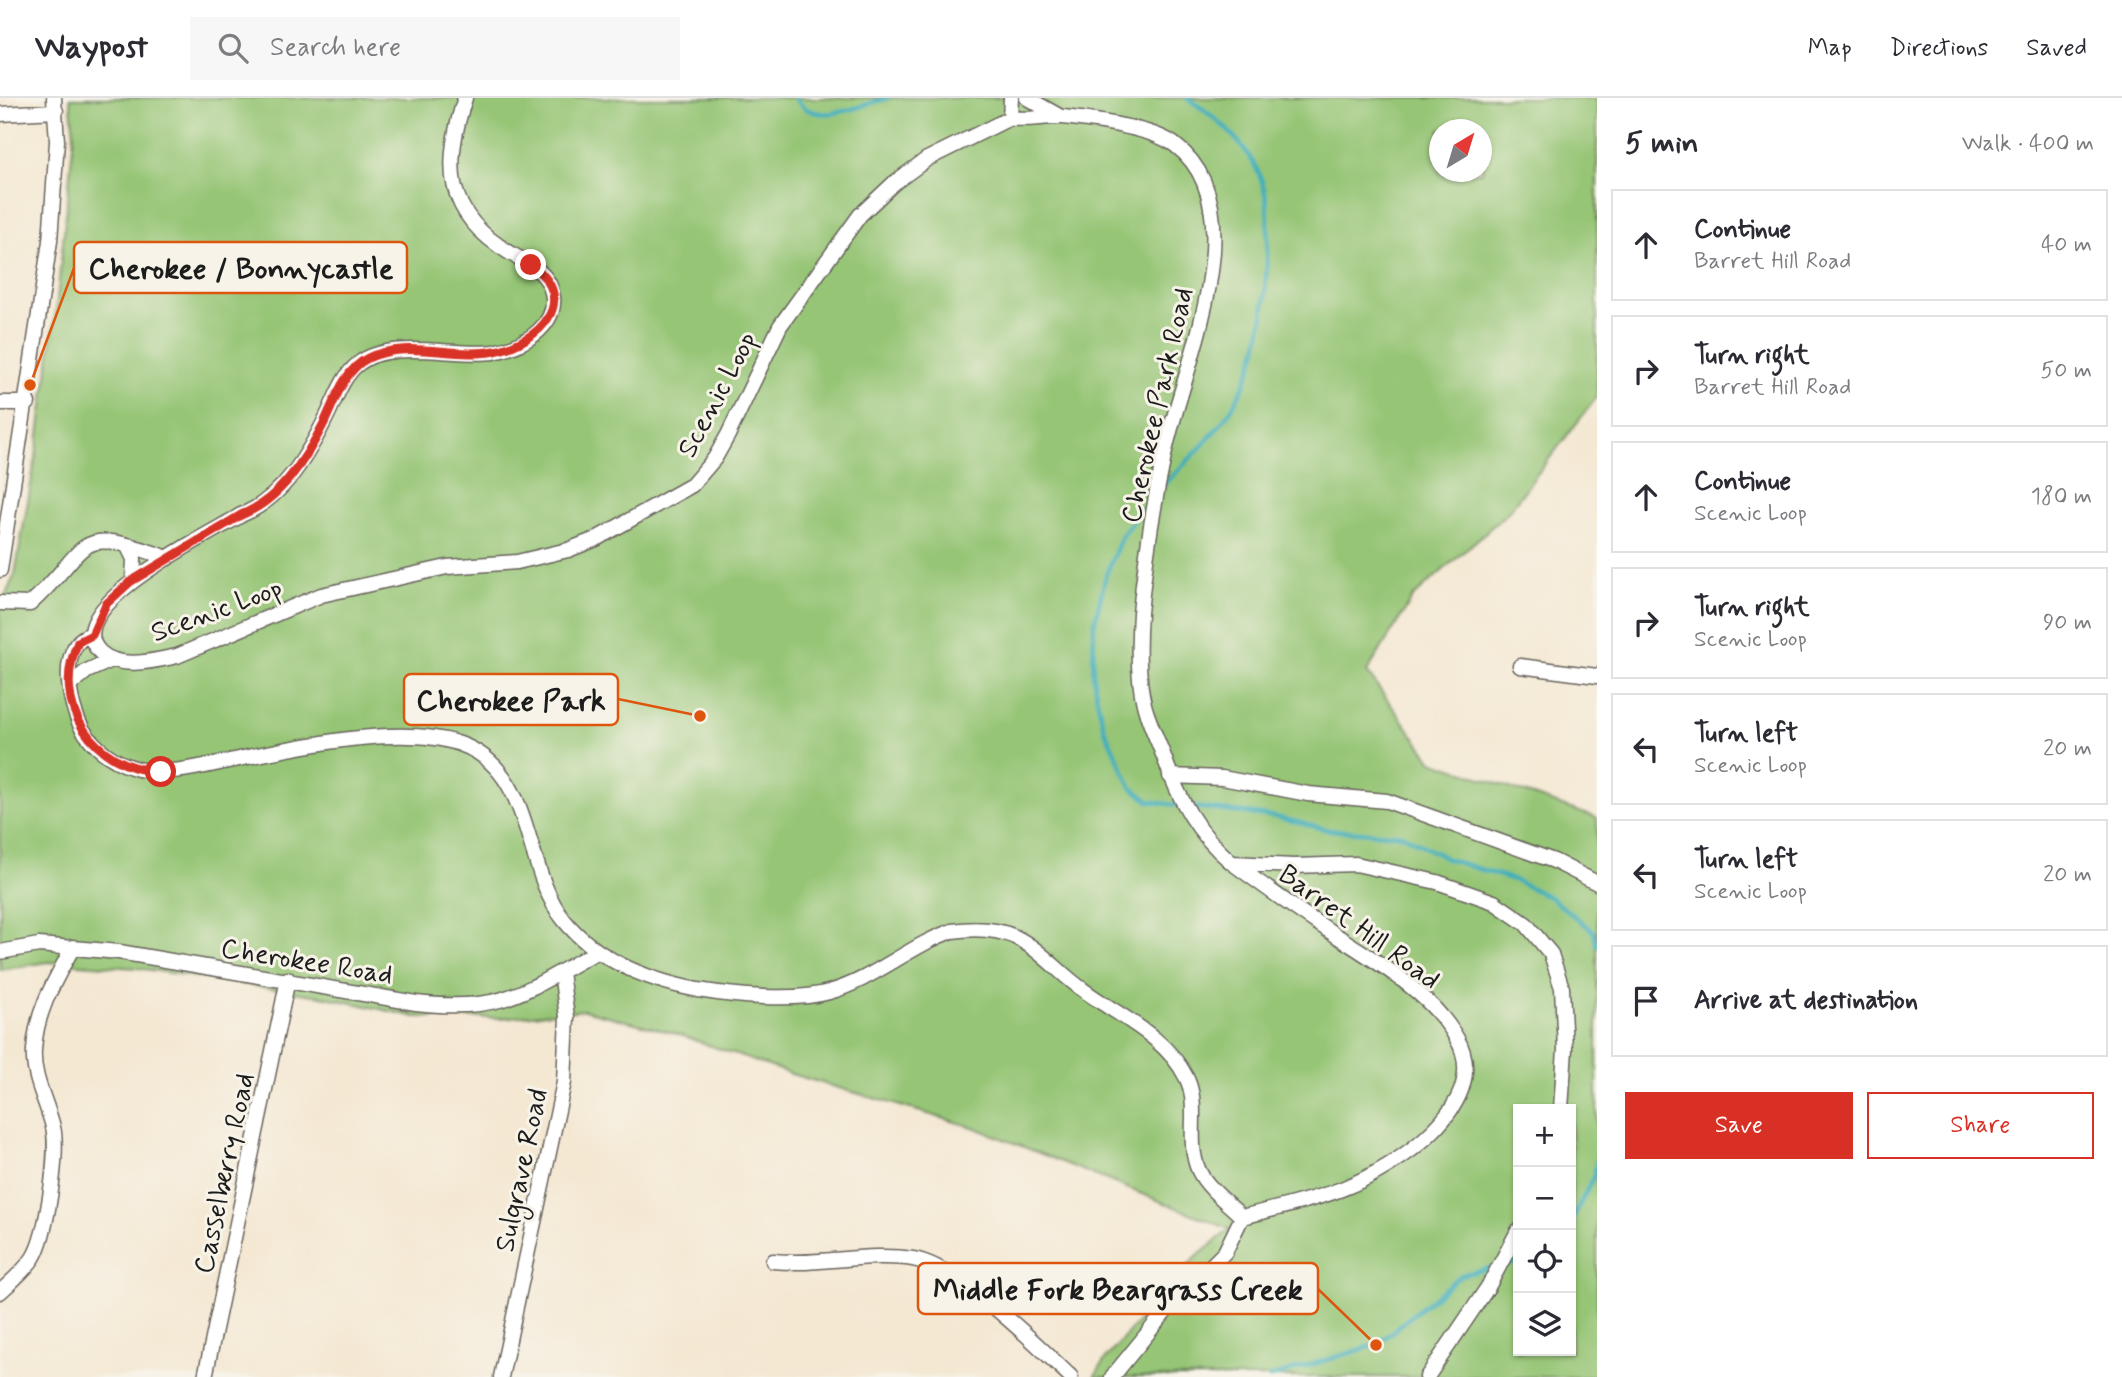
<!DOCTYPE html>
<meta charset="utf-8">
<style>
body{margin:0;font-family:Mynerve,sans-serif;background:#f7f7f7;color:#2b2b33}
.controls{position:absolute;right:21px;bottom:21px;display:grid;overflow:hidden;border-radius:0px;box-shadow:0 2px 5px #0004}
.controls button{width:63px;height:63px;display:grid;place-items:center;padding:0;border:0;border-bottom:2px solid #e1e1e2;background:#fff;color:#2b2b33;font:35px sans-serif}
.compass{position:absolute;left:1429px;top:21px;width:63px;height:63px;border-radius:50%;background:#fff;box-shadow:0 2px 5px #0004;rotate:38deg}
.stop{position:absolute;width:21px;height:21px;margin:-16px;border:5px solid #d93025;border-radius:50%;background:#fff}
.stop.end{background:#d93025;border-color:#fff;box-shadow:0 2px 7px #0008}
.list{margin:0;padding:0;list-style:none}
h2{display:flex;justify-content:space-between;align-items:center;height:91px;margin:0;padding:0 28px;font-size:30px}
h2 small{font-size:23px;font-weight:400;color:#7c7c81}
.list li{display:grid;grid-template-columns:46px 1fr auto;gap:21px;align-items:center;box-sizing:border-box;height:112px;margin:0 14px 14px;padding:0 14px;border:2px solid #e1e1e2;border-radius:0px}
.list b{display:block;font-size:26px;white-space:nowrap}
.list p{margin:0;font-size:23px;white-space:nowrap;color:#7c7c81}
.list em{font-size:23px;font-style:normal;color:#7c7c81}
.actions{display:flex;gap:14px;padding:21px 28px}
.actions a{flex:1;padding:16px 0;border:2px solid #d93025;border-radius:0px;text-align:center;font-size:24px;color:#d93025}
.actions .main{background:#d93025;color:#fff}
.icon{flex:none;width:38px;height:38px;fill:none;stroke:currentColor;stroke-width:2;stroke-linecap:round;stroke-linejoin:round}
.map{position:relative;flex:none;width:1597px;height:1279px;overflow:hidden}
header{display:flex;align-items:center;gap:42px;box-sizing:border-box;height:98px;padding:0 35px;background:#fff;border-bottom:2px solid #e1e1e2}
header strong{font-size:33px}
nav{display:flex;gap:38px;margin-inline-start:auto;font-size:24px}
.search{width:490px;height:63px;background:#f7f7f7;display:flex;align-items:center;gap:18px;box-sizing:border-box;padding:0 24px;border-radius:0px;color:#7c7c81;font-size:26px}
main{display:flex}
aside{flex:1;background:#fff}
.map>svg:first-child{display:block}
.green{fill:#95c574;stroke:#587048;stroke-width:2;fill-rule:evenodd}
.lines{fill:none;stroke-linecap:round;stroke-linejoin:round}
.stream{stroke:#3dadba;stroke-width:4.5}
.minor-casing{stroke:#68635c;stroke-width:17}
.minor{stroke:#fff;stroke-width:14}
.route{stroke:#d93025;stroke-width:9}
.labels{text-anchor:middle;stroke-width:6;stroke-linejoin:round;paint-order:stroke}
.street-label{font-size:28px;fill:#1c1c1c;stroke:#f7f3e8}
.leader{fill:none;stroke:#de560d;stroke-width:2.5}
.callout-dot{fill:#de560d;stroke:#f7f3e8;stroke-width:2.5}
.callout{fill:#f7f3e8;stroke:#de560d;stroke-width:2.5}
.callout-label{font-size:30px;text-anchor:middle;font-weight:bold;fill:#1c1c1c}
</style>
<header>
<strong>Waypost</strong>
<div class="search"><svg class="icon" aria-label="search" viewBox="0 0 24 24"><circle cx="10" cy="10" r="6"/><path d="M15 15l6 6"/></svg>Search here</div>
<nav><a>Map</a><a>Directions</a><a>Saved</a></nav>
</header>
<main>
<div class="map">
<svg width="1597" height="1279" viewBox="0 0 1597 1279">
<rect width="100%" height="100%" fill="#f7f3e8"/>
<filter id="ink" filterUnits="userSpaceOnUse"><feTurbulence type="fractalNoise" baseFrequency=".0143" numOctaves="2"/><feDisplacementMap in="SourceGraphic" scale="14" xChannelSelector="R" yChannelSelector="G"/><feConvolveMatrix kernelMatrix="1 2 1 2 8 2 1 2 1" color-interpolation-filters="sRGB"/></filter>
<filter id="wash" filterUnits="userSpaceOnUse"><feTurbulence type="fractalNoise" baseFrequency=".00686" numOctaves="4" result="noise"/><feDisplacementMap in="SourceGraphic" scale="28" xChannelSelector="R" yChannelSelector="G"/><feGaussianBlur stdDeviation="1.57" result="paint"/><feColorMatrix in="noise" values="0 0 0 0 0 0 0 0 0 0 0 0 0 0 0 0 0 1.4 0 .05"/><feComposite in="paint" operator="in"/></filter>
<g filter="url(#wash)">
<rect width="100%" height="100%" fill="#f4e8d3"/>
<path class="green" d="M70 0H1597V299L1507 415 1414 498 1367 574 1432 663 1597 720V1274L1593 1279H1094L1106 1260 1193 1162 1230 1131 976 1030 791 976 674 935 584 912 501 920 416 919 326 899 137 870 48 864 0 872V510L15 476 37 352 56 211 74 36ZM1440 32H1482V74H1440ZM1518 1011H1571V1253H1518Z"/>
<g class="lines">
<path class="stream" d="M795 0C816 31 860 7 888 0
M1163 388C1188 362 1218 335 1236 303 1262 258 1265 211 1267 160 1268 132 1271 103 1259 76 1245 44 1216 19 1187 0
M1150 402 1122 437 1106 477 1094 526 1093 579 1098 606 1105 633 1131 689 1149 703 1169 706 1276 719 1329 732 1403 737 1447 761 1514 782 1551 800 1593 833 1597 847
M1571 1125 1594 1077 1597 1063
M1503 1167 1518 1164
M1270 1279 1376 1247 1461 1177 1494 1169"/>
</g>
</g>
<g filter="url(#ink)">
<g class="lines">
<g class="minor-casing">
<path id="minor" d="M465 0C443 67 444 116 510 155 525 164 543 171 550 188 565 224 524 249 493 254 455 259 390 240 358 266 343 278 336 299 328 316 309 355 283 401 241 417 213 435 55 510 100 554 119 572 154 563 177 558L321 497 447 469 517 464 568 452 596 441 692 387 715 360 728 337 780 228 860 117 894 85 927 61 1010 20 1011 0
M1027 0 1061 19
M0 16 56 13
M0 305H28
M128 449 134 461 133 481
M0 472 50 143 57 43 54 0
M0 505 30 506C94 448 70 425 168 460
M92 536C56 545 69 609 83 632 96 651 115 665 138 671 170 678 203 668 234 662 295 649 401 625 460 646 536 673 521 768 564 822 597 863 647 882 698 892 734 898 794 904 829 894 873 882 909 848 952 833 973 830 995 830 1015 839 1040 851 1059 875 1082 891 1118 918 1165 937 1186 979 1201 1007 1185 1044 1199 1073 1207 1090 1229 1106 1242 1119 1276 1110 1312 1103 1344 1090 1395 1070 1496 1005 1456 939 1428 890 1367 859 1322 828 1291 808 1261 786 1231 764 1197 735 1179 702 1164 659 1158 643 1150 627 1145 610 1137 581 1138 544 1140 515 1145 463 1153 409 1164 358 1180 277 1260 110 1175 47 1153 30 1091 22 1063 19 1045 18 1028 23 1010 20
M1520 568 1597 578
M71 586 87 573 112 562
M1170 678 1222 680 1308 696 1387 703 1554 763 1597 785
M1233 765 1294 768 1356 766 1437 784 1494 804 1526 826 1551 856 1562 890 1565 951 1561 1011
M0 854 39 847 119 854 416 905C503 915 523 894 596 854
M773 1163C819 1168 867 1154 913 1161 958 1168 1037 1247 1071 1279
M0 1194C11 1184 25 1172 33 1160 47 1138 59 1054 53 1029 47 1004 32 979 34 952 36 913 55 882 73 849
M205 1279 288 881
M501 1279 564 984 567 919 561 874
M1112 1279 1165 1214 1225 1154 1242 1119
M1427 1279 1488 1189 1518 1133"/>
</g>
<use href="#minor" class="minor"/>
</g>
</g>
<g class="lines" filter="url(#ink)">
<path class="route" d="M161 674C92 670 50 606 78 544L92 537 106 506 130 484 241 417C280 402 306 361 324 325 335 302 344 272 368 260 407 241 455 261 495 253 539 244 581 202 531 167"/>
</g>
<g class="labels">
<g class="street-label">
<text transform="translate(716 296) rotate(-62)" y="10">Scenic Loop</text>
<text transform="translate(1156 307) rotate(-77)" y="10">Cherokee Park Road</text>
<text transform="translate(216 511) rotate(-20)" y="10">Scenic Loop</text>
<text transform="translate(1360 828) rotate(36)" y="10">Barret Hill Road</text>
<text transform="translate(307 862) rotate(9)" y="10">Cherokee Road</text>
<text transform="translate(520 1072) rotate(-78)" y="10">Sulgrave Road</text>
<text transform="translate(223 1075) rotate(-78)" y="10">Casselberry Road</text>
</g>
</g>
<path class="leader" d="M30 287L74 170M700 618L618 601M1376 1247L1318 1191"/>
<g class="callout-dot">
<circle cx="30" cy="287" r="7"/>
<circle cx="700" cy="618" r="7"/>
<circle cx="1376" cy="1247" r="7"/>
</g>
<g class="callout">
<rect x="74" y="144" width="333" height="51" rx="7"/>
<rect x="404" y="576" width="214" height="51" rx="7"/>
<rect x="918" y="1165" width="400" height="51" rx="7"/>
</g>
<g class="callout-label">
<text x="241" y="180">Cherokee / Bonnycastle</text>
<text x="511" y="612">Cherokee Park</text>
<text x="1118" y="1201">Middle Fork Beargrass Creek</text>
</g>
</svg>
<div class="controls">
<button>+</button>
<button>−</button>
<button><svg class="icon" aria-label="locate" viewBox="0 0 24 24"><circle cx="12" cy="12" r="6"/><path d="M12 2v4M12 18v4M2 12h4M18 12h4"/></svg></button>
<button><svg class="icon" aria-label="layers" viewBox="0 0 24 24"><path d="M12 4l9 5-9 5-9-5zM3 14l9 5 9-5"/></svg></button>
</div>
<svg class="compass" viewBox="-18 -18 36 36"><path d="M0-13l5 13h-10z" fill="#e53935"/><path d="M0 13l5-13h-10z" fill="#7c7c81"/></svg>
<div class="stop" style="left:161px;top:674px"></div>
<div class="stop end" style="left:531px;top:167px"></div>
</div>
<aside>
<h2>5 min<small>Walk · 400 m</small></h2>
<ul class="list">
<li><svg class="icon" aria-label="ahead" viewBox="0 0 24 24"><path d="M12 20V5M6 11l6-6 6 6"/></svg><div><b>Continue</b><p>Barret Hill Road</p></div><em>40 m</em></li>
<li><svg class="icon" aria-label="right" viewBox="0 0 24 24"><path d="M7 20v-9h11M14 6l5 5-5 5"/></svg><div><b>Turn right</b><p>Barret Hill Road</p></div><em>50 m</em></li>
<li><svg class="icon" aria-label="ahead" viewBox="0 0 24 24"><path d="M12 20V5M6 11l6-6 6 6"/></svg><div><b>Continue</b><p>Scenic Loop</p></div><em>180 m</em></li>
<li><svg class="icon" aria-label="right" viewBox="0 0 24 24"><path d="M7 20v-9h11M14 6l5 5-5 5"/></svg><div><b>Turn right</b><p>Scenic Loop</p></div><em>90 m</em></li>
<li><svg class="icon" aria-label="left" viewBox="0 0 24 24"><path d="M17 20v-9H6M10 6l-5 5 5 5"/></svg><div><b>Turn left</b><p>Scenic Loop</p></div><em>20 m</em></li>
<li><svg class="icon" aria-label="left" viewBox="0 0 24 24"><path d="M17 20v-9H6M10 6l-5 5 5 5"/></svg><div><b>Turn left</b><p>Scenic Loop</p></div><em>20 m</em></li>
<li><svg class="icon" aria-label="arrive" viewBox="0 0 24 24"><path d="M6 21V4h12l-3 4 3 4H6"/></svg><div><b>Arrive at destination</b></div></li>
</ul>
<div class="actions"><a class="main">Save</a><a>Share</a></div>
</aside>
</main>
